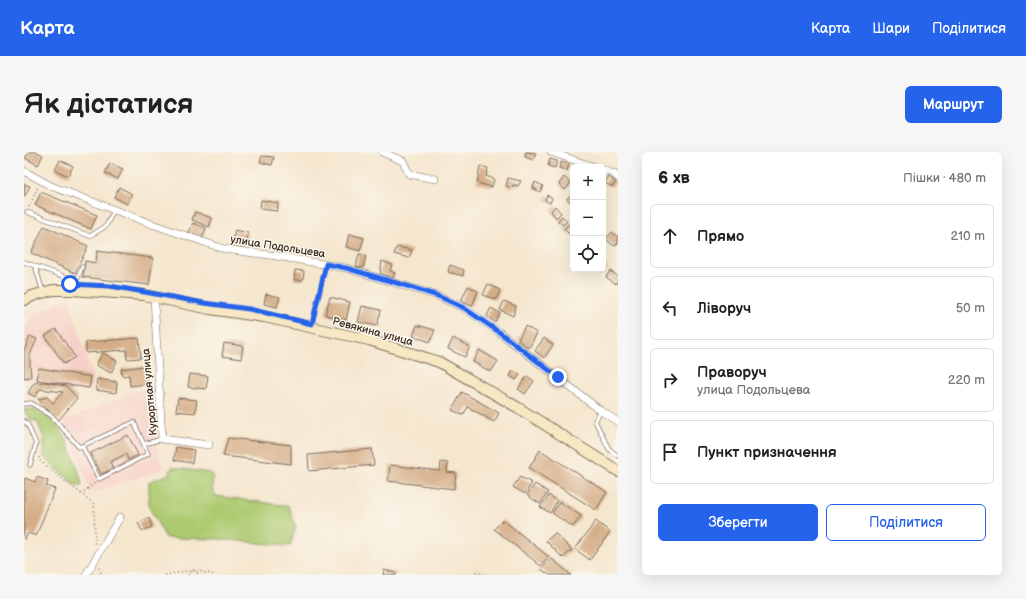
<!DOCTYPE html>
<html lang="uk">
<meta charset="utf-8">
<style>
body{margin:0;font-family:"Balsamiq Sans",sans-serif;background:#f6f6f6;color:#222}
.controls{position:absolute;right:12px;top:12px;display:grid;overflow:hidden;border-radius:6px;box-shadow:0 4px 16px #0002}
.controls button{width:36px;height:36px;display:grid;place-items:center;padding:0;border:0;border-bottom:1px solid #e0e0e0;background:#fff;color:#222;font:20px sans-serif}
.stop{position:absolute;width:12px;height:12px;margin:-9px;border:3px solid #2563eb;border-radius:50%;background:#fff}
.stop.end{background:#2563eb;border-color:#fff;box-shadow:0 1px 4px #0008}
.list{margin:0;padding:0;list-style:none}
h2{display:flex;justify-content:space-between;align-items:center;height:52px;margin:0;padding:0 16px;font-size:17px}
h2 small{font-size:13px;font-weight:400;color:#767676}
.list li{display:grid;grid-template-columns:26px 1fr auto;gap:12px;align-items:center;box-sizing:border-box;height:64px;margin:0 8px 8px;padding:0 8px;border:1px solid #e0e0e0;border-radius:6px}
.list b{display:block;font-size:15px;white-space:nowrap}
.list p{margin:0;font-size:13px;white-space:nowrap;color:#767676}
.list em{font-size:13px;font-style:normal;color:#767676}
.actions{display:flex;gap:8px;padding:12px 16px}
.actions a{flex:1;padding:9px 0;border:1px solid #2563eb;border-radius:6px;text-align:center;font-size:14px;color:#2563eb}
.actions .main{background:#2563eb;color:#fff}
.icon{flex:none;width:22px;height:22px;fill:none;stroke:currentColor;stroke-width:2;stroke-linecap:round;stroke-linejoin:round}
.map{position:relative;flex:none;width:594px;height:423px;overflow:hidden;border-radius:6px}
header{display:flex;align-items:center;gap:24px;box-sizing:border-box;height:56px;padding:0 20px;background:#2563eb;color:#fff}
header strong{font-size:19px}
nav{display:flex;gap:22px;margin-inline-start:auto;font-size:14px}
.intro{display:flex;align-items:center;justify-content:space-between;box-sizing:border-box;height:96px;padding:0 24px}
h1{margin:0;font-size:28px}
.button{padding:10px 18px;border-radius:6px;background:#2563eb;color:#fff;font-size:14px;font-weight:700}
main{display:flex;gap:24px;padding:0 24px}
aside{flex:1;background:#fff;border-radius:6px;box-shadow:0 4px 16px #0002}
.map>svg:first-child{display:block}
.built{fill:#f7d1c7}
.green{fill:#adca71;stroke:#747a48}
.building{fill:#d5ae88}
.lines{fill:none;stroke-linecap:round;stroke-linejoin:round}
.service-casing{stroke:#7c6c5c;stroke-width:5}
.minor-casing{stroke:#7c6c5c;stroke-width:8}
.secondary-casing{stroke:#7c6c5c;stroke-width:12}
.path{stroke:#7c6c5c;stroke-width:1.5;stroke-dasharray:1 3;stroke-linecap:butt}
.service{stroke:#fff;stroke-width:3.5}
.minor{stroke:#fff;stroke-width:7}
.secondary{stroke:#f7e8c3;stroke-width:10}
.route{stroke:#2563eb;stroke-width:5}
.labels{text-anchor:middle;stroke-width:3;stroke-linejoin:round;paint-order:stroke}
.street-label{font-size:11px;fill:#3b2a1e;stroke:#fbf7ec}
</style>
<header>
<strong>Карта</strong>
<nav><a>Карта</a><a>Шари</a><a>Поділитися</a></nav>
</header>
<div class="intro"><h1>Як дістатися</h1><a class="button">Маршрут</a></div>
<main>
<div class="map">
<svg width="594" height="423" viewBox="0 0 594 423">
<rect width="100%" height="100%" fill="#fbf7ec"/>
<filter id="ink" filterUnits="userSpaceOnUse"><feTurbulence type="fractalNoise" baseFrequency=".025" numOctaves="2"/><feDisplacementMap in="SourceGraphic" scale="8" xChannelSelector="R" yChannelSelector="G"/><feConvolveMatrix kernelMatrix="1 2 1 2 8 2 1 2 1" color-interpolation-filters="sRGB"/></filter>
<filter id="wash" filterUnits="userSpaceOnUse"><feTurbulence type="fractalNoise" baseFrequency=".012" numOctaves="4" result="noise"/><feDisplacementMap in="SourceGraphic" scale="16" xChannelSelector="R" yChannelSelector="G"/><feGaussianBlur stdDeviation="0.9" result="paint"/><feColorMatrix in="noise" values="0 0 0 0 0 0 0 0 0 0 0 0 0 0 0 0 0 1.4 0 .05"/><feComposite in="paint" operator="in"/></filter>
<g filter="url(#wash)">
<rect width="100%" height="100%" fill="#f5e6ce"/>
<path class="built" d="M45 145 69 227 67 240 0 228V177L11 162Z
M120 236 135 303 140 317 67 341 40 269Z"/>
<path class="green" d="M8 257C15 261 25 265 30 270 43 283 55 316 58 334H53L20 305V286L13 269 6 268 0 259V258Z
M148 315 186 321 189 325 188 337 192 344 265 354 272 375 266 394 194 387 142 386 125 355V330L145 322Z"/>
<g id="blocks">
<path class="building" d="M4 0H13L19 3 14 13 1 6Z
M502 0 512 1 509 8 501 5Z
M238 4 250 5 248 13 236 10Z
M526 7 533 9 531 16 524 14Z
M36 8 49 14 44 24 31 18Z
M537 10 545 12 543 19 535 16Z
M86 11 99 17 94 27 81 21Z
M456 14 464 16 462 24 470 27 468 35 453 31Z
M540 25 547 31 541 38 535 32Z
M585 25 592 30 588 35 581 31Z
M484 26 497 29 494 34 489 33 488 36 482 34Z
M511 30 519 34 516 40 509 36Z
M0 32 6 34 1 44H0Z
M95 35 108 42 103 52 90 45Z
M17 40 73 63 67 77 11 53Z
M549 40V52L543 47Z
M523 43 528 46 526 51 521 48Z
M237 48 254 51 253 59 236 57Z
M531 54 537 61 532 66 527 59Z
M171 60 188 66 185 75 168 68Z
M538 64 543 69 539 73 534 69Z
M169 71 182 76 178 87 165 80Z
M546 71 549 75V78L545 82 540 77Z
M20 74 64 94 51 121 7 101Z
M211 78 224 81 222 95 208 92Z
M588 80 594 85V91L590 94 582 87Z
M325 82 340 86 336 99 322 95Z
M373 95 388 98 385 106 370 102Z
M73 99 129 106 125 133 59 125 61 109 72 111Z
M335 102 342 104 339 116 332 115Z
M358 109 368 113 366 119 371 121 369 126 356 121Z
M579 110 584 114 579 120 575 117H579Z
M426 113 440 118 439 124 424 120Z
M271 118 280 119 279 128H270Z
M586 119 594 124V128L592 132 582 125Z
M464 132 476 138 472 148 459 143Z
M444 134 454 139 448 154 437 149Z
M242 142 256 145 253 155 240 152Z
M306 145 326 150 322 168 301 163Z
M480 149 492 154 489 164 476 158Z
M338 154 357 158 353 174 334 170Z
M467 156 476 161 471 170 463 164Z
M393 173 411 178 406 190 389 184Z
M501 174 513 181 505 196 494 188Z
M32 177 51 205 40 212 21 184Z
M6 184 13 187 6 203V212L7 225 0 226V199Z
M115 186 117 206 103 207 102 198 62 201V190Z
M429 186 446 195 441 205 424 197Z
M520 186 529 193 520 206 511 199Z
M200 191 219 194 217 207 198 204Z
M455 198 474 209 467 220 449 210Z
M79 201 93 209 87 221 72 213Z
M120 214 122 232 106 234 105 223 98 224 97 217Z
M15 216 67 225 65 236 13 228Z
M489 219 496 223 492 228 486 224Z
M166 222 184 224 182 237 164 235Z
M503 224 510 229 501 242 494 237Z
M73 227 93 230 92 241 72 238Z
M21 230 42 234 53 246 34 269 14 247 23 245 29 251 39 240 16 237 11 245 4 241 10 231Z
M438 240 475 261 470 270 444 255 439 263 428 258Z
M154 246 173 248 171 261 152 259Z
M104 283 114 303 104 308 102 302 86 310 89 317 77 322 67 301Z
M204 286 267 293V312L199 304Z
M152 295 170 298 168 311 150 308Z
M348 297 350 313 285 319 284 303Z
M516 298 583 340 572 358 505 316Z
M417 310 424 311 423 320 432 321 430 337 364 329 366 313 416 319Z
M13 325 24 329 22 334 31 337 12 384 4 381 1 387H0V329L1 326 11 330Z
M496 325 508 331 501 342 489 335Z
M511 332 524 340 516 352 503 343Z
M525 343 533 349 526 361 516 355Z
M536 350 557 364 549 375 528 361Z
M125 366 128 375 118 379 114 371Z
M479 368 525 405 517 414 470 377Z
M572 369 586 380 566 408 551 397Z
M531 381 548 398 539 406 522 389Z
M528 407 547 423H525L517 417Z
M360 418 372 421V423H359Z"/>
</g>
</g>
<g filter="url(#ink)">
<use href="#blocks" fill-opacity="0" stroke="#7c6c5c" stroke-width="1"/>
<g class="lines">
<g class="service-casing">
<path id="service" d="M3 60 66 84 82 74 90 58
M0 110 42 125 54 126 58 115
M11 114 19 140
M0 252 7 251 28 264 55 295 58 294 110 270 124 302 75 327 58 294
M577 259 571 269 585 297 594 304
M0 269 4 273 12 292 6 313
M120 292 138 287"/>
</g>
<g class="minor-casing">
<path id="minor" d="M358 0 379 9 385 22 411 27
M527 0 570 15
M579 18 590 22 594 26
M0 19 27 34 125 71 200 97 253 104 322 116 414 144 440 156 475 180 577 259 594 270
M130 145 138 287 185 293
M62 423 96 365"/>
</g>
<g class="secondary-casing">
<path id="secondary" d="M0 148 11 143 29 138H47L120 143 186 157 240 165 345 188 415 210 493 255 594 319"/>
</g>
<path class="path" d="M5 55 14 34
M289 168 300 119
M15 305V308L70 352 71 393
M57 342 71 331
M75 416 78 423
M141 423 169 418 192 423
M164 423 169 418 176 423
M449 423 452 420 464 423"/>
<use href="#service" class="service"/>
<use href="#minor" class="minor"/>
<use href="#secondary" class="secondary"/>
</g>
</g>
<g class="lines" filter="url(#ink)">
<path class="route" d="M46 132 86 134 126 141 180 151 225 157 288 172 302 112 322 116 383 134 414 144 440 156 475 180 534 225"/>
</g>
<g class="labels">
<g class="street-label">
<text transform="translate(254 94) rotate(9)" y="4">улица Подольцева</text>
<text transform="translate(349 179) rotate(15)" y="4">Ревякина улица</text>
<text transform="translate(125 240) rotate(-95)" y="4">Курортная улица</text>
</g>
</g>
</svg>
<div class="controls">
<button>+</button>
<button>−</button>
<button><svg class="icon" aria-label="locate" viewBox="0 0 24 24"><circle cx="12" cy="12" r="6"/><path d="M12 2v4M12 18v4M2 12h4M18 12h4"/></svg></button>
</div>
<div class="stop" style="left:46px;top:132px"></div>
<div class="stop end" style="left:534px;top:225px"></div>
</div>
<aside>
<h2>6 хв<small>Пішки · 480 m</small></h2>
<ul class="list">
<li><svg class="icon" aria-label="ahead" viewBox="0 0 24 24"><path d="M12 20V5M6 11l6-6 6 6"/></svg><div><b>Прямо</b></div><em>210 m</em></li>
<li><svg class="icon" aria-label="left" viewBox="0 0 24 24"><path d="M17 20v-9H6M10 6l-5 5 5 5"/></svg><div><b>Ліворуч</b></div><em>50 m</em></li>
<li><svg class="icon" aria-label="right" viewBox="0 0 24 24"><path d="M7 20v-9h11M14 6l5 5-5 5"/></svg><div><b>Праворуч</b><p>улица Подольцева</p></div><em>220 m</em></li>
<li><svg class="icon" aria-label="arrive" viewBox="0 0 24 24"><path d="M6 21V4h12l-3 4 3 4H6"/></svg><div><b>Пункт призначення</b></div></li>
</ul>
<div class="actions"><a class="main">Зберегти</a><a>Поділитися</a></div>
</aside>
</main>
